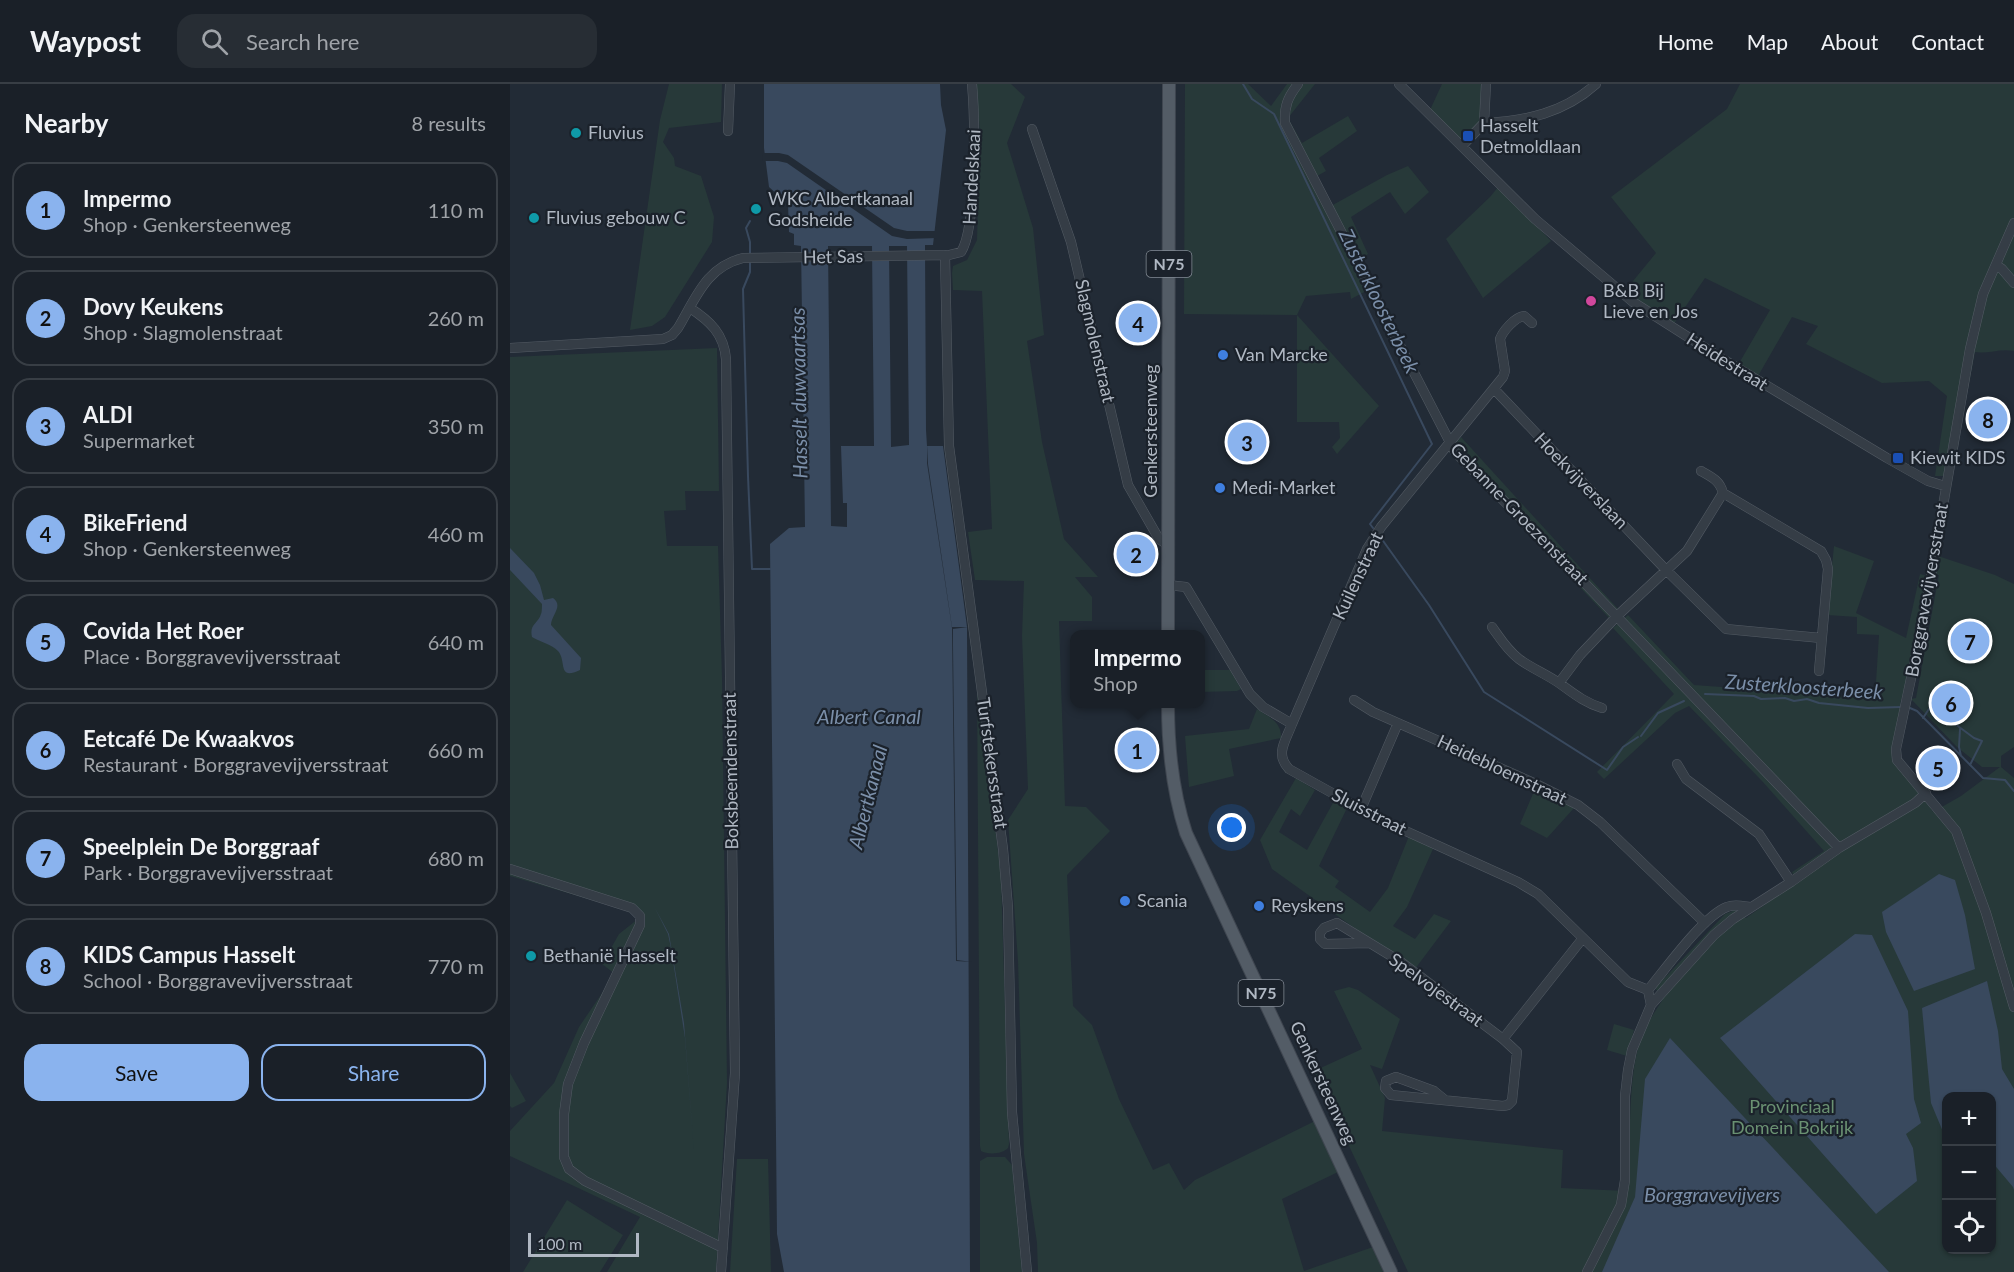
<!DOCTYPE html>
<meta charset="utf-8">
<style>
body{margin:0;font-family:Lato,sans-serif;background:#272d34;color:#f1f3f6}
.controls{position:absolute;right:18px;bottom:18px;display:grid;overflow:hidden;border-radius:12px;box-shadow:0 2px 4px #0004}
.controls button{width:54px;height:54px;display:grid;place-items:center;padding:0;border:0;border-bottom:2px solid #383e45;background:#1a2028;color:#f1f3f6;font:30px sans-serif}
.scale{position:absolute;left:18px;bottom:15px;width:111px;box-sizing:border-box;padding-left:6px;border:3px solid #b0b8c3;border-top:0;font-size:16px;line-height:21px;white-space:nowrap;color:#b0b8c3;-webkit-text-stroke:4px #1b222b;paint-order:stroke}
.you{position:absolute;left:722px;top:744px;width:21px;height:21px;margin:-15px;border:4px solid #fff;border-radius:50%;background:#1a73e8;box-shadow:0 0 0 9px #1a73e833}
.badge{display:grid;place-items:center;width:39px;height:39px;border-radius:50%;background:#8ab3ee;color:#111;font-size:20px;font-weight:700}
.pin{position:absolute;translate:-50% -50%;border:3px solid #fff;box-shadow:0 2px 6px #0006}
.popup{position:absolute;left:560px;top:546px;width:135px;height:78px;box-sizing:border-box;display:grid;place-content:center;border-radius:12px;background:#1a2028;filter:drop-shadow(0 2px 4px #0005);font-size:20px;white-space:nowrap;color:#9fa3a8}
.popup b{font-size:22px;color:#f1f3f6}
.popup::after{content:'';position:absolute;left:50%;top:100%;margin-left:-12px;border:12px solid transparent;border-top-color:#1a2028}
.list{margin:0;padding:0;list-style:none}
h2{display:flex;justify-content:space-between;align-items:center;height:78px;margin:0;padding:0 24px;font-size:26px}
h2 small{font-size:20px;font-weight:400;color:#9fa3a8}
.list li{display:grid;grid-template-columns:39px 1fr auto;gap:18px;align-items:center;box-sizing:border-box;height:96px;margin:0 12px 12px;padding:0 12px;border:2px solid #383e45;border-radius:18px}
.list b{display:block;font-size:22px;white-space:nowrap}
.list p{margin:0;font-size:20px;white-space:nowrap;color:#9fa3a8}
.list em{font-size:20px;font-style:normal;color:#9fa3a8}
.actions{display:flex;gap:12px;padding:18px 24px}
.actions a{flex:1;padding:14px 0;border:2px solid #8ab3ee;border-radius:18px;text-align:center;font-size:21px;color:#8ab3ee}
.actions .main{background:#8ab3ee;color:#111}
.icon{flex:none;width:33px;height:33px;fill:none;stroke:currentColor;stroke-width:2;stroke-linecap:round;stroke-linejoin:round}
.map{position:relative;flex:none;width:1504px;height:1188px;overflow:hidden}
header{display:flex;align-items:center;gap:36px;box-sizing:border-box;height:84px;padding:0 30px;background:#1a2028;border-bottom:2px solid #383e45}
header strong{font-size:28px}
nav{display:flex;gap:33px;margin-inline-start:auto;font-size:21px}
.search{width:420px;height:54px;background:#272d34;display:flex;align-items:center;gap:15px;box-sizing:border-box;padding:0 21px;border-radius:18px;color:#9fa3a8;font-size:22px}
main{display:flex}
aside{flex:1;background:#1a2028}
.map>svg:first-child{display:block}
.green{fill:#273939;fill-rule:evenodd}
.water{fill:#39495e;fill-rule:evenodd}
.pier{fill:#222b36}
.lines{fill:none;stroke-linecap:round;stroke-linejoin:round}
.stream{stroke:#39495e;stroke-width:2}
.minor-casing{stroke:#535b64;stroke-width:10}
.major-casing{stroke:#3f4650;stroke-width:14}
.minor{stroke:#353d46;stroke-width:9}
.major{stroke:#535c66;stroke-width:12}
.culture-dot{fill:#0f9aa8;stroke:#1b222b;stroke-width:2}
.transit-dot{fill:#1a4fb4;stroke:#1b222b;stroke-width:2}
.hotel-dot{fill:#d1479c;stroke:#1b222b;stroke-width:2}
.shop-dot{fill:#3f7fe0;stroke:#1b222b;stroke-width:2}
.labels{text-anchor:middle;stroke-width:4.5;stroke-linejoin:round;paint-order:stroke}
.shield{fill:#1b222b;stroke:#838b95;stroke-width:1.5}
.shield-label{font-size:16px;font-weight:bold;fill:#b0b8c3}
.poi-label{font-size:18px;fill:#b0b8c3;stroke:#1b222b;text-anchor:start}
.street-label{font-size:18px;fill:#b0b8c3;stroke:#1b222b}
.park-label{font-size:18px;fill:#6a9172;stroke:#1b222b}
.water-label{font-size:20px;font-style:italic;fill:#7b8fa9;stroke:#1b222b}
</style>
<header>
<strong>Waypost</strong>
<div class="search"><svg class="icon" aria-label="search" viewBox="0 0 24 24"><circle cx="10" cy="10" r="6"/><path d="M15 15l6 6"/></svg>Search here</div>
<nav><a>Home</a><a>Map</a><a>About</a><a>Contact</a></nav>
</header>
<main>
<aside>
<h2>Nearby<small>8 results</small></h2>
<ul class="list">
<li><span class="badge">1</span><div><b>Impermo</b><p>Shop · Genkersteenweg</p></div><em>110 m</em></li>
<li><span class="badge">2</span><div><b>Dovy Keukens</b><p>Shop · Slagmolenstraat</p></div><em>260 m</em></li>
<li><span class="badge">3</span><div><b>ALDI</b><p>Supermarket</p></div><em>350 m</em></li>
<li><span class="badge">4</span><div><b>BikeFriend</b><p>Shop · Genkersteenweg</p></div><em>460 m</em></li>
<li><span class="badge">5</span><div><b>Covida Het Roer</b><p>Place · Borggravevijversstraat</p></div><em>640 m</em></li>
<li><span class="badge">6</span><div><b>Eetcafé De Kwaakvos</b><p>Restaurant · Borggravevijversstraat</p></div><em>660 m</em></li>
<li><span class="badge">7</span><div><b>Speelplein De Borggraaf</b><p>Park · Borggravevijversstraat</p></div><em>680 m</em></li>
<li><span class="badge">8</span><div><b>KIDS Campus Hasselt</b><p>School · Borggravevijversstraat</p></div><em>770 m</em></li>
</ul>
<div class="actions"><a class="main">Save</a><a>Share</a></div>
</aside>
<div class="map">
<svg width="1504" height="1188" viewBox="0 0 1504 1188">
<rect width="100%" height="100%" fill="#222b36"/>
<path class="green" d="M159 0H212L211 38 159 44 153 58 164 74 165 82 191 92 204 133 202 158 155 233 142 242 120 246 150 36Z
M466 0H501L515 13 497 59 523 144 534 251 517 257 532 358 554 455 588 493H565L582 513V537H549L555 722 576 723 600 747 557 791 563 922 582 941 609 1015 643 1086 659 1079 674 1106 685 1096 805 1037 828 1088 772 1115 794 1187 863 1163 874 1188H528L527 1159 514 1070 508 877 498 736 518 705 512 552 514 497 465 496 458 448 482 445 472 207 443 206 442 189 443 182 457 176 467 156 470 49Z
M675 0H738L761 22 777 0H805L778 34 792 59 838 32 847 47 809 74 816 87 800 96 858 206 841 215 840 208 796 212 787 231 869 322 827 370 822 363 830 354 829 338H787V231L674 230Z
M932 0H972L970 39 952 56 920 26Z
M1230 0H1504V267C1491 264 1478 270 1465 268L1441 392H1425L1437 312 1419 297 1372 299 1296 260 1308 242 1282 233 1248 292 1228 281 1260 226 1195 194 1163 241 1114 208 1146 169 1101 113 1217 25Z
M898 82 919 108 895 130 880 108 841 133 858 170 852 174 821 122 877 91Z
M989 102 1041 157 973 214 936 155 980 113Z
M207 264 209 407H175L176 426 154 427 157 462H208L212 594 217 999 206 1188H97L130 1133 0 1072V1047L44 999 69 943 105 890 92 880 109 850 133 831 0 792V273Z
M951 353 1109 526 1100 535 940 366Z
M1324 462 1364 477 1346 529 1396 554 1410 490 1418 492 1404 571 1391 616 1383 665 1423 728 1451 712 1490 683H1472L1447 663 1401 615 1406 614 1429 491H1425L1428 472 1485 491 1504 500V663L1491 672V683L1504 694V1188H898L804 987 852 965 824 907 839 903 848 906 890 935 872 985 860 981 875 1014 872 1047 1053 1066 1051 1104 1116 1107C1123 1058 1115 990 1134 947 1139 936 1147 925 1153 915L1145 904 1215 830 1225 826 1236 834 1287 798 1282 788 1314 767 1252 697 1179 622 1165 629 1094 695 1087 688 1164 610 1103 544 1118 531 1184 601 1365 614 1369 551 1347 550V533L1317 531ZM1436 1012H1482V1166H1436Z
M690 586H720L731 605 727 607 690 608Z
M467 594 491 792 499 1060 498 1064C493 1070 478 1071 471 1067L470 1062Z
M747 625C759 633 772 638 771 654L719 665 724 692 679 703 675 652 739 645Z
M786 694 805 706 790 732 781 725 769 748 797 766 824 717 837 724 809 782 829 797 825 803 860 828 878 804 899 752 923 765 897 823 883 842 905 855 924 830 941 837 905 885 892 873 850 848 762 785 750 756Z
M1025 705 1064 724 1037 754 1010 740Z
M1104 940 1124 946 1117 972 1097 966Z
M0 989 16 1017 2 1024 0 1022Z
M477 1073H495L502 1081 512 1188H470V1077Z
M227 1075H258L261 1188H220Z
M57 1116 113 1151 90 1188H13Z"/>
<path class="water" d="M254 0H430L431 21 436 46 423 161H415L416 346 417 362H433L457 543 460 1188H274L267 1150 260 460 279 444 295 443 291 162 284 161V150L279 148 278 120 259 103 254 64ZM318 162H362L364 362H331L333 419H337V443L321 442ZM379 162H397L399 361 381 363Z
M0 464 24 489 30 501 34 516 43 514C54 522 41 531 41 541L71 574 70 586C47 597 57 577 48 567 41 560 30 558 22 553 19 540 28 540 31 530 32 529 32 521 32 520L0 486Z
M1429 790 1445 796 1455 831 1465 885 1404 907 1376 848 1372 828Z
M145 824 159 850 174 939 184 1067 175 954 161 864 158 850Z
M1345 850 1362 851 1398 927 1404 1015 1411 1039 1396 1050 1403 1064 1407 1097 1366 1130 1210 954Z
M1477 897 1488 947 1492 985 1504 1005V1106L1503 1103 1482 1078V1012H1436V1055L1421 1019 1412 924Z
M1160 954 1379 1188H1092L1125 1113 1135 995Z"/>
<path class="pier" d="M252 69H269L278 71 384 144 397 147H427V154L397 155 382 152 277 79 268 77H253Z
M417 361 418 380 442 543H458L443 545V562L447 876 462 878 446 877 442 544 417 379Z"/>
<g class="lines">
<path class="stream" d="M733 0 742 15 764 30 922 360 860 440 863 444
M240 137 236 144 240 158V171
M240 177V188L233 205 238 392 242 485H260
M871 454 919 521 974 608 1097 686 1113 663 1128 653
M1195 610 1244 612 1251 615 1275 614 1284 617 1297 615 1309 619 1358 624 1391 623
M1400 624 1407 627 1473 694 1495 696 1504 707
M1413 634 1421 622 1464 654 1472 657 1460 681
M1450 645 1449 663 1451 672
M1131 652 1148 629 1174 617"/>
<g class="minor-casing">
<path id="minor" d="M788 0C778 13 774 22 775 39L945 368 1041 464 1329 764
M889 0 1025 135 1123 218 1211 274 1377 374 1418 397 1435 402
M974 39 976 0
M522 45 561 158 618 401 649 455 658 461
M218 47 220 0
M952 62 974 39C1016 37 1054 29 1086 0
M1504 139 1473 210 1460 265 1413 538 1386 665 1387 676 1446 747 1476 829 1504 923
M435 171 439 362 493 765 498 824 502 1028 517 1188
M1486 181 1492 185 1504 199
M180 224C200 237 214 250 216 275L225 989 211 1188
M1022 239 1014 232C1005 233 993 247 990 255L995 287 993 293 871 443 857 465 782 640C775 658 765 670 779 685L867 734 1008 798 1028 810 1118 898 1138 906
M0 264 153 255 162 251 168 244C186 214 196 183 233 174L439 171 451 168C467 144 465 33 462 0
M985 306 1157 487 1216 545 1311 554
M1191 387C1202 393 1210 397 1213 409
M658 501 676 503 740 610 753 623 782 640
M982 543C990 554 997 566 1009 575 1021 584 1036 590 1049 599 1063 609 1075 619 1092 624
M1049 599 1070 571 1107 532 1177 467 1213 409 1311 467 1316 476 1318 485 1309 587
M844 616 863 628 1024 699 1068 721 1090 738 1195 839
M1167 680 1176 695 1249 750 1281 798
M851 725 888 639
M0 785 122 824 130 832V841L74 959 58 1000 54 1030V1073L59 1085 75 1097 213 1164
M859 859 815 860 810 855V849L814 844 827 839 891 878 993 955 1007 968 1002 1017 998 1021 993 1022 881 1011 875 1004 876 997 886 993 924 1007 935 1016
M1141 921 1138 906C1155 886 1193 832 1217 823 1224 820 1232 822 1240 823
M993 955 1073 854
M1077 1188 1111 1121 1115 1096V1012L1118 986 1122 966 1141 921 1204 851 1223 835 1281 798 1329 764 1405 719 1416 709"/>
</g>
<g class="major-casing">
<path id="major" d="M658 550 659 0
M658 620C658 665 662 706 676 749L881 1188"/>
</g>
<use href="#minor" class="minor"/>
<use href="#major" class="major"/>
</g>
<g class="culture-dot">
<circle cx="66" cy="49" r="6"/>
<circle cx="246" cy="125" r="6"/>
<circle cx="24" cy="134" r="6"/>
<circle cx="21" cy="872" r="6"/>
</g>
<g class="transit-dot">
<rect x="952" y="46" width="12" height="12" rx="3"/>
<rect x="1382" y="368" width="12" height="12" rx="3"/>
</g>
<circle class="hotel-dot" cx="1081" cy="217" r="6"/>
<g class="shop-dot">
<circle cx="713" cy="271" r="6"/>
<circle cx="710" cy="404" r="6"/>
<circle cx="615" cy="817" r="6"/>
<circle cx="749" cy="822" r="6"/>
</g>
<g class="labels">
<g class="shield">
<rect x="636.5" y="167" width="45" height="26" rx="4.5"/>
<rect x="728.5" y="896" width="45" height="26" rx="4.5"/>
</g>
<g class="shield-label">
<text x="659" y="186">N75</text>
<text x="751" y="915">N75</text>
</g>
<g class="poi-label">
<text x="970" y="48">Hasselt<tspan x="970" dy="21">Detmoldlaan</tspan></text>
<text x="78" y="55">Fluvius</text>
<text x="258" y="121">WKC Albertkanaal<tspan x="258" dy="21">Godsheide</tspan></text>
<text x="36" y="140">Fluvius gebouw C</text>
<text x="1093" y="213">B&amp;B Bij<tspan x="1093" dy="21">Lieve en Jos</tspan></text>
<text x="725" y="277">Van Marcke</text>
<text x="1400" y="380">Kiewit KIDS</text>
<text x="722" y="410">Medi-Market</text>
<text x="627" y="823">Scania</text>
<text x="761" y="828">Reyskens</text>
<text x="33" y="878">Bethanië Hasselt</text>
</g>
<g class="street-label">
<text transform="translate(462 93) rotate(-87)" y="6">Handelskaai</text>
<text transform="translate(323 173) rotate(-1)" y="6">Het Sas</text>
<text transform="translate(585 257) rotate(77)" y="6">Slagmolenstraat</text>
<text transform="translate(1217 278) rotate(32)" y="6">Heidestraat</text>
<text transform="translate(641 347) rotate(-90)" y="6">Genkersteenweg</text>
<text transform="translate(1071 397) rotate(46)" y="6">Hoekvijverslaan</text>
<text transform="translate(1009 430) rotate(46)" y="6">Gebanne-Groezenstraat</text>
<text transform="translate(848 492) rotate(-65)" y="6">Kuilenstraat</text>
<text transform="translate(1417 506) rotate(-80)" y="6">Borggravevijversstraat</text>
<text transform="translate(482 679) rotate(82)" y="6">Turfstekersstraat</text>
<text transform="translate(992 686) rotate(25)" y="6">Heidebloemstraat</text>
<text transform="translate(221 687) rotate(-91)" y="6">Boksbeemdenstraat</text>
<text transform="translate(859 728) rotate(27)" y="6">Sluisstraat</text>
<text transform="translate(926 906) rotate(36)" y="6">Spelvojestraat</text>
<text transform="translate(813 999) rotate(65)" y="6">Genkersteenweg</text>
</g>
<g class="park-label">
<text x="1282" y="1029">Provinciaal<tspan x="1282" dy="21">Domein Bokrijk</tspan></text>
</g>
<g class="water-label">
<text transform="translate(869 217) rotate(64)" y="7">Zusterkloosterbeek</text>
<text transform="translate(289 309) rotate(-91)" y="7">Hasselt duwvaartsas</text>
<text transform="translate(1294 603) rotate(4)" y="7">Zusterkloosterbeek</text>
<text x="359" y="640">Albert Canal</text>
<text transform="translate(358 713) rotate(-76)" y="7">Albertkanaal</text>
<text x="1202" y="1118">Borggravevijvers</text>
</g>
</g>
</svg>
<div class="controls">
<button>+</button>
<button>−</button>
<button><svg class="icon" aria-label="locate" viewBox="0 0 24 24"><circle cx="12" cy="12" r="6"/><path d="M12 2v4M12 18v4M2 12h4M18 12h4"/></svg></button>
</div>
<div class="scale">100 m</div>
<div class="you"></div>
<div class="pin badge" style="left:627px;top:666px">1</div>
<div class="popup"><b>Impermo</b>Shop</div>
<div class="pin badge" style="left:626px;top:470px">2</div>
<div class="pin badge" style="left:737px;top:358px">3</div>
<div class="pin badge" style="left:628px;top:239px">4</div>
<div class="pin badge" style="left:1428px;top:684px">5</div>
<div class="pin badge" style="left:1441px;top:619px">6</div>
<div class="pin badge" style="left:1460px;top:557px">7</div>
<div class="pin badge" style="left:1478px;top:335px">8</div>
</div>
</main>
